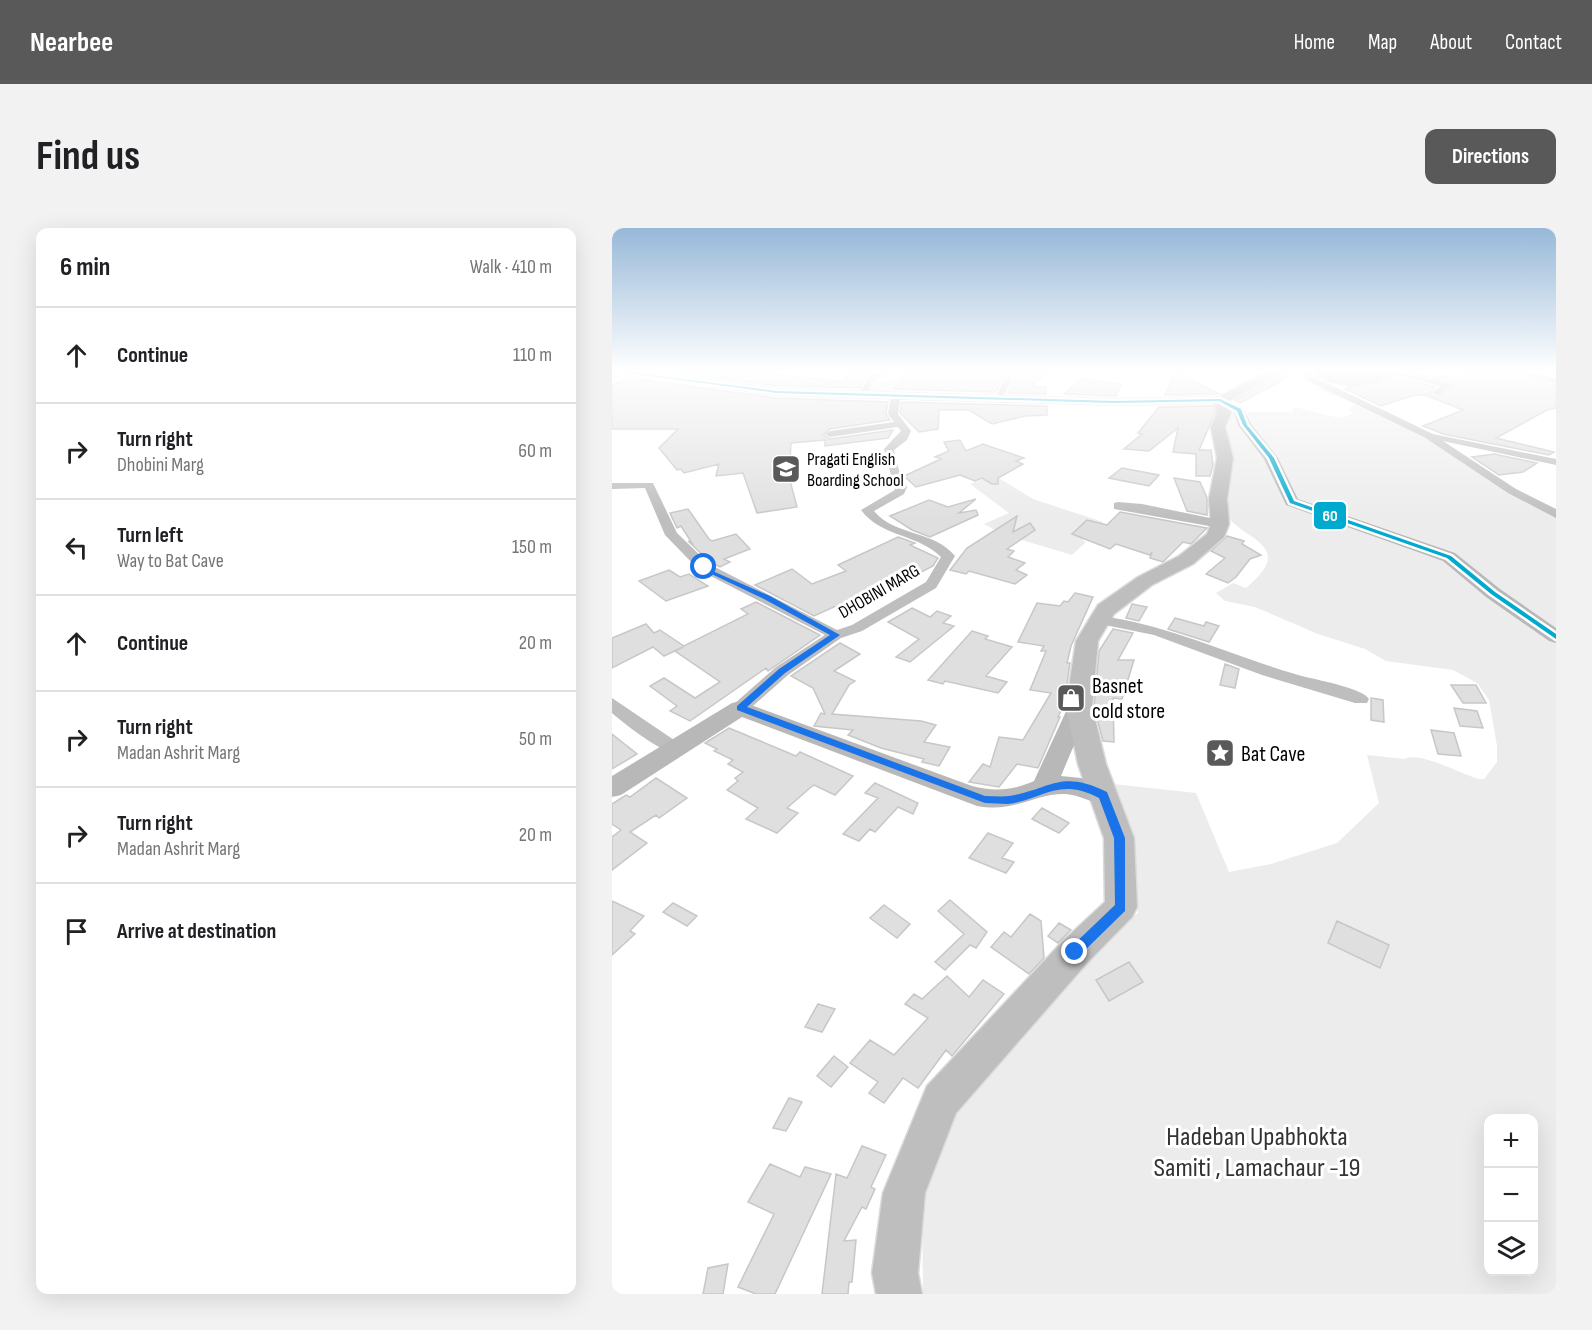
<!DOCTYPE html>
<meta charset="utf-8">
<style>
body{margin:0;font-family:"Sofia Sans Condensed",sans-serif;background:#f2f2f2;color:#202124}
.controls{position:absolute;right:18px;bottom:18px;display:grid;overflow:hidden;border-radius:12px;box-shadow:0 6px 24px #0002}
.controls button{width:54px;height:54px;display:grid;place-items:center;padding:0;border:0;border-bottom:2px solid #e0e0e0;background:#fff;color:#202124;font:30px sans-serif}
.stop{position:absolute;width:18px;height:18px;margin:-14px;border:4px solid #1a73e8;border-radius:50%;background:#fff}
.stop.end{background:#1a73e8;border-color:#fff;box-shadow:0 2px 6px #0008}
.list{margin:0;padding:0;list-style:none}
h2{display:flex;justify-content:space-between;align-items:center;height:78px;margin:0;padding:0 24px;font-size:26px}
h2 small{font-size:20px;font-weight:400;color:#757577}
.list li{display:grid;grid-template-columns:39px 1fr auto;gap:18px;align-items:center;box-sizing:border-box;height:96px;padding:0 24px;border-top:2px solid #e0e0e0}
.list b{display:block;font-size:22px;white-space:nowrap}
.list p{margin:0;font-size:20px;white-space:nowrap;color:#757577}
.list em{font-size:20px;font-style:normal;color:#757577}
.icon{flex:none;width:33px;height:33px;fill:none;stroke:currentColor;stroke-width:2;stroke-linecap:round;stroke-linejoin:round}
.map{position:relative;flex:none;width:944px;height:1066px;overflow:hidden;border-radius:12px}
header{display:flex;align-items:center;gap:36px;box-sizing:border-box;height:84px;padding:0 30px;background:#595959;color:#fff}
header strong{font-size:28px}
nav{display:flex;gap:33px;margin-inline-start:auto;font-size:21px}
.intro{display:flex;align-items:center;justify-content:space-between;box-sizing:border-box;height:144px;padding:0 36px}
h1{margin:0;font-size:42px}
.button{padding:15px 27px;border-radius:12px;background:#595959;color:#fff;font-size:21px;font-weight:700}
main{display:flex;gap:36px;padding:0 36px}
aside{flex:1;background:#fff;border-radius:12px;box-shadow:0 6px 24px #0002}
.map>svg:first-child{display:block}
.green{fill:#ececec;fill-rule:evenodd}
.water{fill:#bfbfbf}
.building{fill:#dfdfdf;stroke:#c7c7c7;stroke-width:1.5}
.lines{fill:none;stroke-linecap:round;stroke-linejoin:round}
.primary-casing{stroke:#dbdbdb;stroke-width:3}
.street{fill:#bebebe;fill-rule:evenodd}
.secondary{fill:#b8b8b8;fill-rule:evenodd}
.primary{fill:#bebebe;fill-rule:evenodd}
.bus-1-casing{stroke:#fff;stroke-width:5}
.bus-1{fill:#00a9ce;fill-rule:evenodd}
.route{fill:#1a73e8}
.labels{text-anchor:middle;stroke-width:6;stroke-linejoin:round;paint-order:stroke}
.far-poi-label{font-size:18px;fill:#000;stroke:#fff;text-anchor:start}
.far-street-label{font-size:18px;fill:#000;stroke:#fff}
.poi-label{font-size:22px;fill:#000;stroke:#fff;text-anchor:start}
.near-park-label{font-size:27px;fill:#333;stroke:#fff}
.line-badge{stroke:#fff;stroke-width:2}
.badge-label{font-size:16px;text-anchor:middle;font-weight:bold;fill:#fff}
</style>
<header>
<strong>Nearbee</strong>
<nav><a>Home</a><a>Map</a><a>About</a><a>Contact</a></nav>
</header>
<div class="intro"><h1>Find us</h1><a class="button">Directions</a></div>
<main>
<aside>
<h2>6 min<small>Walk · 410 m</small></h2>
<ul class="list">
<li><svg class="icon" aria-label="ahead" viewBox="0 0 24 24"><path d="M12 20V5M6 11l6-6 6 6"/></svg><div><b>Continue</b></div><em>110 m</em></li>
<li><svg class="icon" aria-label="right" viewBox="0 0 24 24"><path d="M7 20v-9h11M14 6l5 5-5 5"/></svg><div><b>Turn right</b><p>Dhobini Marg</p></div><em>60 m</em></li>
<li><svg class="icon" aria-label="left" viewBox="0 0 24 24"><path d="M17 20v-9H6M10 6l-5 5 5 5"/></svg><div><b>Turn left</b><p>Way to Bat Cave</p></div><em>150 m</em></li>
<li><svg class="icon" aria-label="ahead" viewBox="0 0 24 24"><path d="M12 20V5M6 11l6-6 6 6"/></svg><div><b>Continue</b></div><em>20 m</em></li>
<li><svg class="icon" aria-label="right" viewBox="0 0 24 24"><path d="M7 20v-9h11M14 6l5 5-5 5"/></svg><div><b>Turn right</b><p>Madan Ashrit Marg</p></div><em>50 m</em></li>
<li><svg class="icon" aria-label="right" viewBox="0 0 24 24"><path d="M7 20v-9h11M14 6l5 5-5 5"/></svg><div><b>Turn right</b><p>Madan Ashrit Marg</p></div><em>20 m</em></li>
<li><svg class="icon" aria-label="arrive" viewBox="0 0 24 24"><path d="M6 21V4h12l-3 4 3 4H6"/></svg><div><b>Arrive at destination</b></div></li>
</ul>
</aside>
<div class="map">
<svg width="944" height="1066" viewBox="0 0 944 1066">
<rect width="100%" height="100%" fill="#fff"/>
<path class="green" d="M275 142 280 143 268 153 276 154 291 144 314 146 321 142 369 146 295 158H284L272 167 253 166 260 154Z
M712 159 799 201 944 289V1066H311L310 976 346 876 508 697 526 685 520 604 492 555 584 565 617 644 659 636 725 615 767 575 755 527 792 531C808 523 849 546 867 551H872L885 534V518L877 472 865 455 841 442 774 433 753 421 706 406 643 379 613 373 604 365 621 355 634 360C689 314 625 313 612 282L621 228 613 204 616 199 617 179 635 189 636 184H680L682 179 727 190 741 186 736 181 744 176 703 160ZM876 890H921V1044H876Z
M382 247 421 271 491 294 471 312 474 314 460 327 393 307 372 296 397 285 358 256Z"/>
<path class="water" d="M712 142H759L784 147 753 162 715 154 701 146Z"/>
<path class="building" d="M79 142 96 144 111 142 116 145 123 142 233 154 234 142H263L254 148 248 160 165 158 66 145Z
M298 142H407L434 145 419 159H434V166L396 165 402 152 396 147 390 151 384 164 282 161Z
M788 142 826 150 832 147 847 150 861 142H895L944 158V180L935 182 884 210 942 224 937 227 831 206 811 198 851 182 813 167H803L769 178 733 161 761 154 766 155 778 148 824 159 818 165 824 170 842 157Z
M564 144 607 166 553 167 556 161 560 162 557 159Z
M670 147 677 149 628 175 623 172Z
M18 150 165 170 276 174 274 186 278 192 218 201 211 207 218 211 281 202 276 210 213 218V212L179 215 177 249 185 279 145 285 131 245 104 248 107 236 72 245 69 241 65 242 47 220 66 201H0V157Z
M468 151 509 156 504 168 452 166Z
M290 174 435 178V187L413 188 380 196 357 182H327L326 201 307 204 288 185Z
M601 178 603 185 587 222H599L601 237 598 248H584V226L561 224 566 200 537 223 512 221 530 206 526 205 547 179Z
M348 212 354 223 371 216 412 230 404 233 411 236 386 250V256H380L370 250 363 253 348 247 304 259 292 248 329 231 323 229 337 223 332 214Z
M882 226 925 235 911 244 887 247 860 229Z
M510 240 547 247 537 258 497 250Z
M562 250 588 254 595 270V287L575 283Z
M364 271 347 285 364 282 366 287 318 309 300 302 278 288 317 272 336 279Z
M76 281 97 311 100 313 124 306 138 321 112 331 118 334 108 339 98 334 76 313 80 315 69 298 65 300 58 285Z
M508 284 595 300 579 316 571 314 551 334 538 330 540 324 538 327 504 316 498 321 460 306 475 292 495 297Z
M405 288 401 304 418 295 423 302 395 321 402 323 396 329 413 335 404 342 415 347 403 356 357 343 354 346 338 342 355 320Z
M615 308 632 313 630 316 649 327 638 331 624 349 616 355 594 346 613 330 599 323Z
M286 309 303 315 298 317 326 330 321 338 290 354 294 356 236 384 226 377 202 388 143 357 180 341 200 356 234 343 226 337Z
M57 342 68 349 77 346 96 358 54 373 27 353Z
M463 365 481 369 459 418 455 435H458L452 477 446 489H448L426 540 405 536 387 559 357 554 371 536 378 539 387 509 411 512 439 465 418 462 434 423H429L432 418 406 414 425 375 448 378 452 373 456 374Z
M144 374 208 407 156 443 154 440 78 493 58 483 65 478 38 458 52 450 83 470 108 454 63 423 71 419 52 428 41 419 0 440V410L34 396 42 405 48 402 72 418 136 386 129 381Z
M520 376 535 379 527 393 514 390Z
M300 380 318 389 325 383 339 388 331 395 342 398 298 434 284 429 307 411 276 394Z
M563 390 592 398 594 394 607 398 597 414 556 401Z
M501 401 521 405 506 432H522L510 471 501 470 502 514 491 513 482 479 487 423Z
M360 403 376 408 373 411 400 419 374 448 395 454 386 465 333 453 331 456 316 452Z
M228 415 248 426 222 443 243 453 237 457 220 486 309 493 324 497 312 514 338 519 327 538 310 534 312 531 269 520 236 507 241 502 202 498 209 485 213 486 201 460 179 448Z
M613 436 627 441 623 460 608 457Z
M839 457H864L874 475H851Z
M759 470 771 472 772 494 759 492Z
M842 480 865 483 871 500 848 498Z
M117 500 184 528 188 524 241 548 223 567 202 557 198 560 175 580 186 585 165 605 134 591 146 580 115 562 126 553 123 550 131 544 116 536 121 532 102 523 105 521 93 515Z
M819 502 842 505 849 528 826 526Z
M0 506 25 526 0 541Z
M44 550 75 570 47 590 44 587 18 604 35 615 0 642V609L9 602 0 596V576L14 567 18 569Z
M263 555 306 575 301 586 286 579 263 604 258 601 247 613 231 606 266 570 253 565Z
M430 580 457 595 447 605 420 591Z
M376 605 401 615 390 630 402 634 394 645 357 630Z
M338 672 375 704 364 720 358 717 333 742 323 734 352 706 326 683Z
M0 673 32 688 18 703 23 706 0 727Z
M61 675 85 688 75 698 51 684Z
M272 677 298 696 285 710 258 690Z
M418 686 429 693 432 730 417 746 379 719 392 704 399 709Z
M725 693 777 717 768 740 716 715Z
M447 695 459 702 446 715 436 708Z
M517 734 531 754 497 773 484 752Z
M335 748 357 769 371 752 392 766 340 828 334 822 306 860 291 850 272 875 257 865 266 854 238 835 258 812 282 827 316 790 293 776 302 766 310 771Z
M206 776 223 781 210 804 193 799Z
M222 828 236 839 219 859 205 848Z
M177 870 190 874 174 903 161 900Z
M250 918 274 927 259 959 263 961 254 981 250 979 232 1013 244 1012 240 1054H237L236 1066H210L224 946 235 950Z
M158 936 188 949 193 939 219 946 163 1066H144L126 1059 162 986 136 974Z
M116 1036 111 1066H91L96 1040Z"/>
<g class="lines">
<g class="primary-casing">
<path id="primary" d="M0 142H15L0 151Z
M658 142H674L615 174 619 185 613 199 621 230 615 271 617 296 612 309 581 336 540 357 502 386 486 413 480 479 494 536 522 610 525 679 520 689 475 735 344 885 313 965 306 1045 310 1066H264L260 1045 271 965 315 858 451 713 493 674 492 610 466 536 454 479 464 413 486 377 526 349 567 328 595 306 599 296 597 271 605 230 599 199 605 185 601 172Z"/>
</g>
<path class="street" d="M267 142H276L262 153 252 169H246L256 149Z
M587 142H597L588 148 584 145Z
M689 142H697L700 148 821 206 944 231V237L831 213 904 261 944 281V290L896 265 812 209 694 152Z
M763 142H778L840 157 825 168 820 165 829 158Z
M897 142H910L944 150V156Z
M396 149 400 152 391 169 383 171 392 152Z
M284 165 289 168 286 186 299 203 295 212 282 222 288 246 295 259 292 266 262 283C282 308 322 302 343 328L324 360 250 403 229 410 176 447 134 484H122L120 480 122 476 164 439 213 407 87 342 53 307 33 260 0 261V255H41L65 305 97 336 225 402 240 397 314 354 329 329C306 306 269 309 249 282L283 262 272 221 289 203 286 199 218 209 213 206 218 203 282 194 276 186 279 168Z
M506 274 530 276 608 292 614 296 608 300 502 281V275Z
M488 388C561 397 627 432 698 450 711 453 751 461 757 471L755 475H743L650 447 542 407 483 395 481 392 483 389Z
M0 470 68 516 71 520 68 524C53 529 13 496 0 485Z"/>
<path class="secondary" d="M2 142H24L165 160 502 170 608 168 631 179 639 196 666 230 686 271 843 325 888 361 944 400V415L937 413 874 369 831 333 674 277 652 231 626 197 622 184 606 176 502 178 165 168 7 146Z
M467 472 475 474 478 479 449 548 469 550 500 560 504 567 500 574C484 579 470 567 454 566 422 565 405 585 365 578L130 489 9 567 0 569V548L120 475 128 473 360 558C382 564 402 562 422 553L456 479 459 474Z"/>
<use href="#primary" class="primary"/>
<g class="bus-1-casing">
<path id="bus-1" d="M0 142 165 163 502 173 608 171 629 181 635 197 662 230 682 273 839 328 883 364 944 406V411L879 366 835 330 678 275 657 230 631 197 625 183 607 173 502 175 165 165 0 143Z"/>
</g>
<use href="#bus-1" class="bus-1"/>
</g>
<linearGradient id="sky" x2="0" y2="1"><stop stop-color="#97b8d8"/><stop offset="0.49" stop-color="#fff"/><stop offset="1" stop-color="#fff" stop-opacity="0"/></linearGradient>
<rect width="944" height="291" fill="url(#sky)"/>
<path class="route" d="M89 338 158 368 228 407 173 445 135 479 373 568C381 568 390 569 397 568 440 561 448 541 495 564L513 610V683L467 728H458V720L503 677 502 610 487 570C446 549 433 571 396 576 389 576 380 575 373 575L125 482V478L167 441 218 407 152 371 89 341Z"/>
<defs>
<g id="school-square" transform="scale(1.5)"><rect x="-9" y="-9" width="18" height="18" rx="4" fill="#595959" stroke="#fff"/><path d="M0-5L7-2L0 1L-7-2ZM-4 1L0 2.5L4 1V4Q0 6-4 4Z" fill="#fff"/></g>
<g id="shop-square" transform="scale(1.5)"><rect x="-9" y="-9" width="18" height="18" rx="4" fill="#595959" stroke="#fff"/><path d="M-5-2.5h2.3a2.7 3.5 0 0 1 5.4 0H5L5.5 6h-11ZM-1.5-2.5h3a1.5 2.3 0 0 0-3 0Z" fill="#fff"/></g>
<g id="sight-square" transform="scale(1.5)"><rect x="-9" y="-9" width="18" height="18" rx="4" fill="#595959" stroke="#fff"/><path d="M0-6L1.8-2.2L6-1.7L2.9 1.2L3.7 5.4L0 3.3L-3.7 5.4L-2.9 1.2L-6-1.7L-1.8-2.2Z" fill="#fff"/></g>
</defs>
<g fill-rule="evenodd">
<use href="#school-square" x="174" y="241"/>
<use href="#shop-square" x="459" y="470"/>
<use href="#sight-square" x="608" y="525"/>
</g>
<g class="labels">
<g class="far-poi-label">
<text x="195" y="237">Pragati English<tspan x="195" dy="21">Boarding School</tspan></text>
</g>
<g class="far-street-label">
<text transform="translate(267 363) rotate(-30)" y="6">DHOBINI MARG</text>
</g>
<g class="poi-label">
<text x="480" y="465">Basnet<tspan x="480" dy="25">cold store</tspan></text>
<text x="629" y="533">Bat Cave</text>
</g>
<g class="near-park-label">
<text x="645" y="917">Hadeban Upabhokta<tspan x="645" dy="31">Samiti , Lamachaur -19</tspan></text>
</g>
</g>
<rect class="line-badge" x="701" y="273" width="34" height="29" rx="6" fill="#00a9ce"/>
<g class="badge-label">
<text x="718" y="293">60</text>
</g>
</svg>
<div class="controls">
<button>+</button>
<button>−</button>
<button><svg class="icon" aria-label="layers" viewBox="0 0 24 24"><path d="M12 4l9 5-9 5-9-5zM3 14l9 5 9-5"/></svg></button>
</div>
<div class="stop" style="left:92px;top:339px"></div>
<div class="stop end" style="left:463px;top:724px"></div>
</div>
</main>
